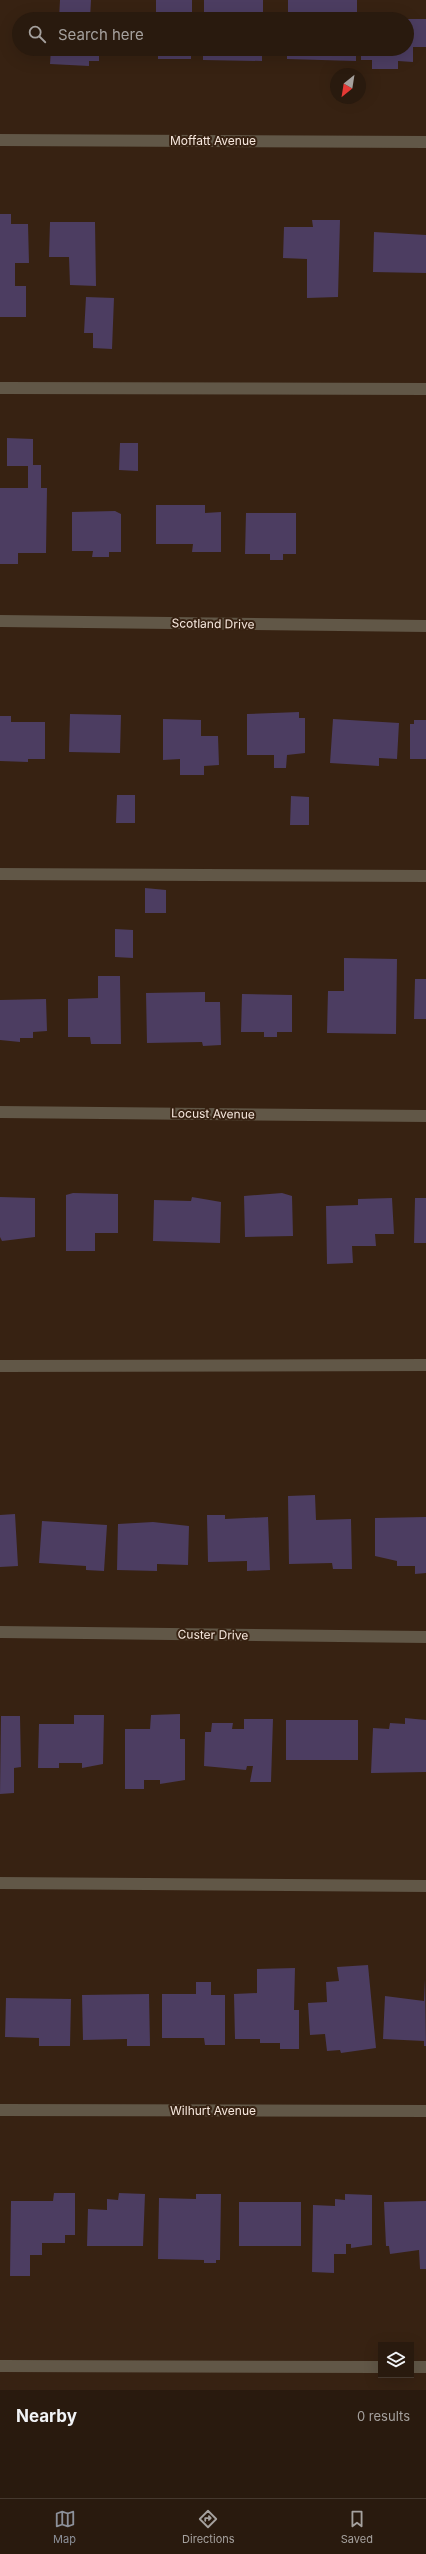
<!DOCTYPE html>
<style>
body{margin:0;font-family:Inter,sans-serif;background:#312317;color:#f1f3f6}
.controls{position:absolute;right:12px;bottom:12px;display:grid;overflow:hidden;border-radius:0px;box-shadow:0 4px 16px #0002}
.controls button{width:36px;height:36px;display:grid;place-items:center;padding:0;border:0;border-bottom:1px solid #45382e;background:#291a0e;color:#f1f3f6;font:20px sans-serif}
.compass{position:absolute;left:330px;top:68px;width:36px;height:36px;border-radius:50%;background:#291a0e;box-shadow:0 4px 16px #0002;rotate:210deg}
.list{margin:0;padding:0;list-style:none}
h2{display:flex;justify-content:space-between;align-items:center;height:52px;margin:0;padding:0 16px;font-size:17px}
h2 small{font-size:13px;font-weight:400;color:#a5a19e}
.icon{flex:none;width:22px;height:22px;fill:none;stroke:currentColor;stroke-width:2;stroke-linecap:round;stroke-linejoin:round}
.map{position:relative;flex:none;width:426px;height:2390px;overflow:hidden}
.search{position:absolute;background:#291a0e;box-shadow:0 4px 16px #0002;left:12px;right:12px;top:12px;height:44px;display:flex;align-items:center;gap:10px;box-sizing:border-box;padding:0 14px;border-radius:22px;color:#a5a19e;font-size:15px}
.sheet{height:108px;background:#291a0e}
nav{display:flex;justify-content:space-around;align-items:center;box-sizing:border-box;height:56px;border-top:1px solid #45382e;background:#291a0e;font-size:11px;color:#a5a19e}
nav a{display:grid;justify-items:center;gap:2px}
nav .on{color:#8c9099}
.map>svg:first-child{display:block}
.building{fill:#4c3d61}
.lines{fill:none;stroke-linecap:round;stroke-linejoin:round}
.lane{stroke:#615747;stroke-width:12}
.street{stroke:#615747;stroke-width:12}
.labels{text-anchor:middle;stroke-width:4;stroke-linejoin:round;paint-order:stroke}
.street-label{font-size:12px;fill:#f7e8de;stroke:#372212}
</style>
<div class="map">
<svg width="426" height="2390" viewBox="0 0 426 2390">
<rect width="100%" height="100%" fill="#372212"/>
<path class="building" d="M60 0H91L90 19H59Z
M156 0H192V19H125V14L156 15Z
M204 0H263V19H204Z
M288 0H357V19H288Z
M407 19H426V47H413V62L398 61V69H372V60H361V49H407Z
M51 49H99V61H89V66L50 64Z
M126 49H191V59H158V52L126 53Z
M203 49H262V61L203 60Z
M287 49H356V61L287 59Z
M0 214H11V224H28L29 263H15V286H26V317H0Z
M312 220H340L338 297 307 298V259L283 258 284 227H313Z
M50 222H95L96 286 70 285 69 257H49Z
M374 232 426 235V273L373 272Z
M86 297 114 298 112 349 93 348V333H84Z
M7 438 33 439V465H41V488H47L46 553H18V564H0V488H28V466H7Z
M120 443H138V471L119 470Z
M156 505H205V513L221 512V552H192L193 544H156Z
M115 511 121 514V552H109V557H92L93 551H72V512Z
M246 513H296V554H283V560H270V554H245Z
M299 712V718H305V753L287 755 286 768H274V755H247V714Z
M70 714 121 715 120 753 69 752Z
M0 716H11V722H45V759H28V762L0 761Z
M163 719 201 720V736H218L219 765 204 766V775H180V759L163 760Z
M333 719 399 723 397 759 379 758V766L330 763Z
M414 720H426V759H410V724H414Z
M117 795H135V823H116Z
M291 796 309 797V825H290Z
M145 888 166 890V913H145Z
M115 929 133 930V958L115 957Z
M344 958 397 959 396 1034 327 1033 328 991H344Z
M98 976H120L121 1044H91L90 1037H68V999L98 998Z
M415 979H426V1019H414Z
M205 992V1002H220L221 1045 203 1046 202 1042 147 1043 146 993Z
M242 994 292 995V1032H277V1037H264V1032H241Z
M46 999 47 1031 33 1032V1038H20V1042L0 1040V1000Z
M73 1193 118 1194V1233H95V1251H66V1195Z
M282 1193 292 1196 293 1236 245 1237 244 1196Z
M0 1197 35 1198V1237L2 1241 0 1237Z
M192 1197 221 1202 220 1243 153 1241 154 1200 191 1201Z
M392 1198 394 1234H375L376 1246H352L353 1263 327 1264 326 1206 358 1205V1199Z
M415 1198H426V1243H414Z
M315 1495 316 1520 351 1519 352 1569H333L332 1563 289 1564 288 1496Z
M15 1514 18 1566 0 1567V1515Z
M207 1515H225V1519L268 1517 270 1570 247 1571V1561L208 1562Z
M426 1517V1573L415 1574V1566H397V1561L375 1556V1518Z
M42 1521 107 1525 104 1571 86 1570V1566L39 1563Z
M153 1522 189 1526 188 1565 157 1564V1571L117 1570 118 1524Z
M180 1714V1739H185V1780L160 1784V1780H144V1789H125V1729H150L151 1715Z
M74 1715H104L103 1764 82 1768V1763H59V1768H38L39 1724H74Z
M1 1716H20L21 1767 14 1768V1793L0 1794Z
M405 1718 426 1720V1772L371 1773 373 1728 389 1729 390 1723 405 1724Z
M244 1719H273L271 1782H250L253 1766H247L246 1770 204 1766 205 1732H211L212 1723H233L232 1729H244Z
M286 1720H358V1760H286Z
M368 1965 376 2048 341 2053 340 2050 327 2051 325 2034 310 2035 308 2003 327 2002 326 1982 339 1981 337 1967Z
M295 1968 294 2010H299V2049H280V2043H260V2039H235L234 1994 257 1993V1969Z
M425 1979 426 2046H424V2041L383 2039 385 1996 424 2001Z
M196 1982H211V1995H225V2045H205L204 2038H162V1994H196Z
M149 1994 150 2046H127V2039L83 2040 82 1995Z
M6 1998 71 1999 70 2046H39V2038L5 2037Z
M54 2193H75V2235H65V2243H42V2255H30V2276H10L11 2201H53Z
M119 2193 145 2194 143 2246H87L88 2209 107 2210V2199L118 2200Z
M196 2194H221L220 2260H216V2263H204V2260L158 2259 159 2198 196 2199Z
M345 2194 372 2195V2245L351 2248V2244H346V2254H334V2273L312 2272 313 2205 335 2206V2199L345 2200Z
M426 2201V2269H420L419 2250 390 2254 389 2246H386L384 2202Z
M239 2202H301V2246H239Z"/>
<g class="lines">
<path class="lane" d="M0 388 426 389
M0 874 426 876
M0 1366 426 1365
M0 1883 426 1886
M0 2366 381 2367
M411 2367H426"/>
<path class="street" d="M0 140 426 142
M0 621 426 626
M0 1112 426 1116
M0 1632 426 1637
M0 2110 426 2111"/>
</g>
<g class="labels">
<g class="street-label">
<text x="213" y="145">Moffatt Avenue</text>
<text transform="translate(213 624) rotate(1)" y="4">Scotland Drive</text>
<text transform="translate(213 1114) rotate(1)" y="4">Locust Avenue</text>
<text transform="translate(213 1635) rotate(1)" y="4">Custer Drive</text>
<text x="213" y="2115">Wilhurt Avenue</text>
</g>
</g>
</svg>
<div class="controls">
<button><svg class="icon" aria-label="layers" viewBox="0 0 24 24"><path d="M12 4l9 5-9 5-9-5zM3 14l9 5 9-5"/></svg></button>
</div>
<svg class="compass" viewBox="-18 -18 36 36"><path d="M0-13l5 13h-10z" fill="#e53935"/><path d="M0 13l5-13h-10z" fill="#a5a19e"/></svg>
<div class="search"><svg class="icon" aria-label="search" viewBox="0 0 24 24"><circle cx="10" cy="10" r="6"/><path d="M15 15l6 6"/></svg>Search here</div>
</div>
<section class="sheet">
<h2>Nearby<small>0 results</small></h2>
<ul class="list">
</ul>
</section>
<nav>
<a class="on"><svg class="icon" aria-label="map" viewBox="0 0 24 24"><path d="M3 6l6-2 6 2 6-2v14l-6 2-6-2-6 2zM9 4v14M15 6v14"/></svg>Map</a>
<a><svg class="icon" aria-label="directions" viewBox="0 0 24 24"><path d="M12 3l9 9-9 9-9-9zM9 14v-3h6M13 9l2 2-2 2"/></svg>Directions</a>
<a><svg class="icon" aria-label="saved" viewBox="0 0 24 24"><path d="M7 4h10v16l-5-4-5 4z"/></svg>Saved</a>
</nav>
